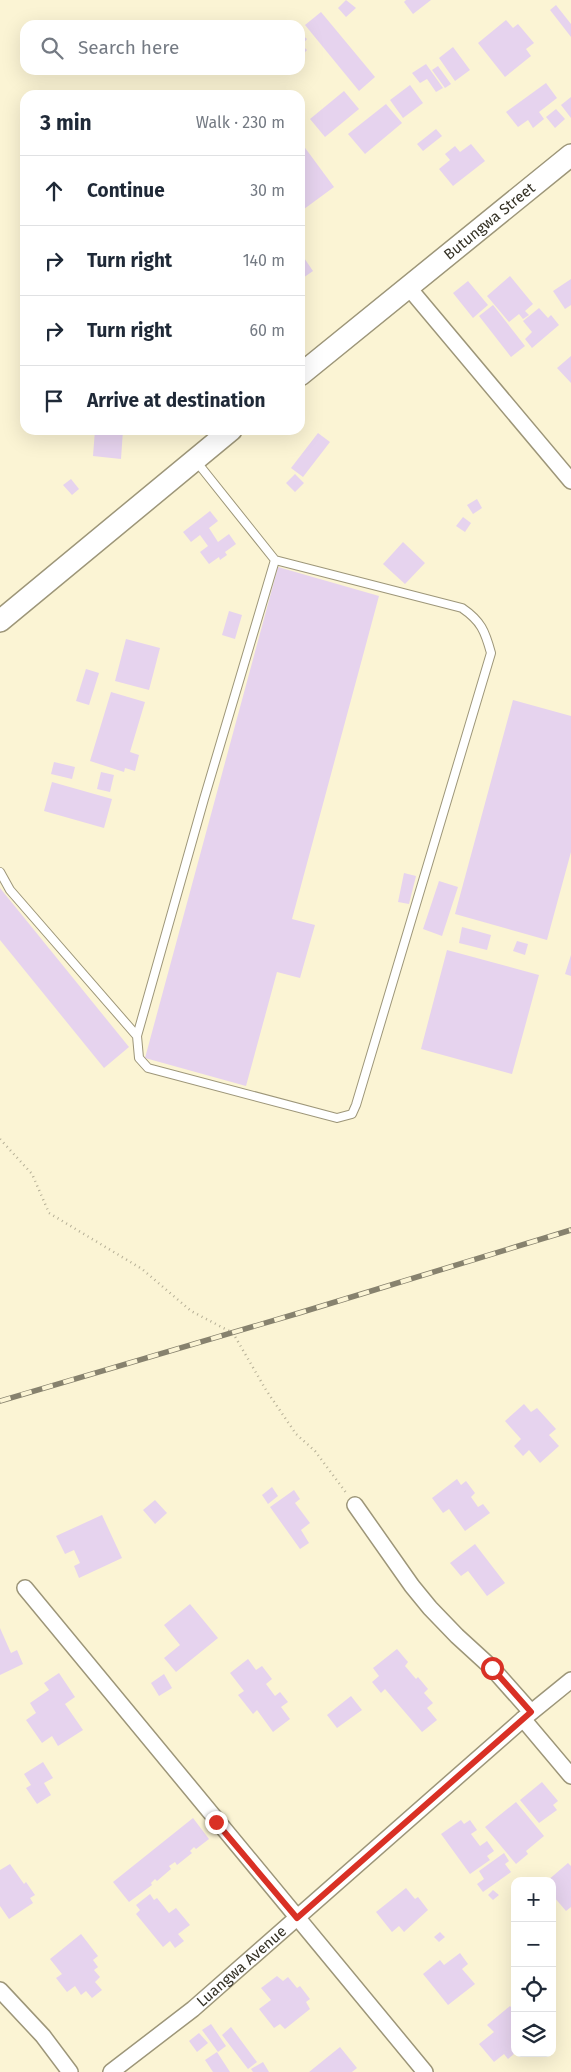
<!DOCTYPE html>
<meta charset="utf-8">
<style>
body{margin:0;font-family:"Fira Sans",sans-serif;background:#f2f2f3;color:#1f2937}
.controls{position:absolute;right:15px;bottom:15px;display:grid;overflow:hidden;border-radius:10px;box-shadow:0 5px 20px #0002}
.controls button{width:45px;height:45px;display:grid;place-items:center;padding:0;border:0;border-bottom:1px solid #e0e1e3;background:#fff;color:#1f2937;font:25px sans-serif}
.stop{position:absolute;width:15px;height:15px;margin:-11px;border:4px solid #d93025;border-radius:50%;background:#fff}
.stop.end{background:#d93025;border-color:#fff;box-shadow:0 1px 5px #0008}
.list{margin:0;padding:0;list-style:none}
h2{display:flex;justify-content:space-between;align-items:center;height:65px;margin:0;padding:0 20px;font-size:21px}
h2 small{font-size:16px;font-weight:400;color:#747a83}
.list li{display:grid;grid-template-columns:32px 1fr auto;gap:15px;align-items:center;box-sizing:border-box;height:70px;padding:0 20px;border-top:1px solid #e0e1e3}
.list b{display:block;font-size:19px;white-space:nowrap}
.list em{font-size:16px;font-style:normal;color:#747a83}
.icon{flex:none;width:28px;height:28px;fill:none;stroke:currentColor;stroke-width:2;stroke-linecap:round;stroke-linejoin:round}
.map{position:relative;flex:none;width:571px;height:2072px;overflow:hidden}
.search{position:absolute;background:#fff;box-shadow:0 5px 20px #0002;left:20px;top:20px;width:285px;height:55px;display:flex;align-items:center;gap:12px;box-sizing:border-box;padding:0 18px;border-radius:15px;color:#747a83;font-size:19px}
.panel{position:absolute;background:#fff;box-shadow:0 5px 20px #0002;left:20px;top:90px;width:285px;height:345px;border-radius:15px}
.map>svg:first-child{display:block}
.building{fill:#e6d3ee}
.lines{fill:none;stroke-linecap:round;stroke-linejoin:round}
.lane-casing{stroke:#9d9679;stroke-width:10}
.street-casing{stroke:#9d9679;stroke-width:18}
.secondary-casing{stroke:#9d9679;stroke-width:24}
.path{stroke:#b5af96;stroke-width:2.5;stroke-dasharray:1 4;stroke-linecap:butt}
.lane{stroke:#fff;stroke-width:8}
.street{stroke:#fff;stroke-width:15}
.secondary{stroke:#fff;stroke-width:21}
.rail-casing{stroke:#87826e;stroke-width:5.5}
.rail{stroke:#fbf4d4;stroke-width:4;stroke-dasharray:11;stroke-linecap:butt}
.route{stroke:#d93025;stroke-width:6}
.labels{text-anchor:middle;stroke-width:4;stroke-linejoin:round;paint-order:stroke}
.street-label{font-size:15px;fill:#343125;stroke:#fbf4d4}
</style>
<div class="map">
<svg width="571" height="2072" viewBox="0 0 571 2072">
<rect width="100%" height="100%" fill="#fbf4d4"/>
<path class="building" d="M346 0 356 8 346 17 338 8Z
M406 0H431L413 14 404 2Z
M556 5 571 24V37L550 10Z
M321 12 375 77 359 91 305 25Z
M506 20 513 28 518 24 534 43 526 49 531 56 505 77 478 43Z
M300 33 307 39 302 45 307 50 300 58Z
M453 47 470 70 455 81 439 58Z
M426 64 443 88 436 92 427 79 420 83 412 73Z
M438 66 451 84 445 88 432 70Z
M546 83 557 98 539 112 544 119 533 128 528 120 518 127 506 112Z
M410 85 423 103 403 118 390 100Z
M344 91 359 109 325 137 310 119Z
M571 97V118L561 105Z
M386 104 402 123 365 154 348 134Z
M556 109 565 119 555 128 546 117Z
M436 129 442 136 423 151 417 144Z
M300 141 334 187 300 212Z
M471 144 485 161 453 186 439 169 450 160 445 154 455 146 460 152Z
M300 252 313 271 300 280Z
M510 276 533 304 525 311 529 315 523 319 519 314 509 322 487 296Z
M571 279V305L565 309 553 291Z
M468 281 488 305 473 318 453 293Z
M493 305 525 346 511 357 479 316Z
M539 308 548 318 551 315 559 325 532 348 525 339 532 332 523 321Z
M571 356V383L557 368Z
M95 430H123L121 459 93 456Z
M318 433 330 442 303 477 291 468Z
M295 474 304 483 295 492 286 483Z
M71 479 79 489 72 495 63 485Z
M477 499 482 508 473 514 467 505Z
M210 511 218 521 209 528 218 542 229 534 236 544 225 552 227 555 220 560 219 557 209 564 200 552 208 546 200 535 191 542 183 532Z
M463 517 471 523 465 532 456 526Z
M403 542 425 563 405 584 383 564Z
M278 567 379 596 292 919 315 925 300 978 277 972 246 1086 145 1058Z
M229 611 242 615 235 639 222 635Z
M126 639 160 648 149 690 115 681Z
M86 669 99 673 89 705 76 701Z
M111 692 145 702 130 752 139 755 135 771 125 768 124 772 90 761Z
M513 700 571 716V852L547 940 455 914Z
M54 762 75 767 72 779 51 774Z
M101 772 114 775 110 792 97 789Z
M52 782 112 799 104 828 44 811Z
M404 873 416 876 409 904 398 902Z
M439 881 458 887 442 936 423 929Z
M0 888 129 1047 104 1068 0 940Z
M462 927 491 935 487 950 459 943Z
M517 941 528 944 525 955 513 951Z
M447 950 539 975 512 1074 421 1049Z
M571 955V976L565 974Z
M524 1404 531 1412 537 1408 556 1429 549 1435 559 1446 540 1463 529 1450 523 1456 514 1446 521 1439 505 1421Z
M457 1479 461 1485 466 1481 475 1493 471 1497 478 1507 483 1504 490 1513 465 1531 449 1509 443 1513 432 1498Z
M272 1487 278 1496 268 1504 262 1495Z
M294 1490 300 1499 295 1503 310 1523 301 1530 309 1543 300 1549 270 1507Z
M155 1500 167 1513 155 1524 143 1510Z
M102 1515 122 1558 79 1578 74 1566 80 1563 74 1550 65 1554 56 1536Z
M475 1544 505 1583 487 1596 468 1571 461 1576 450 1563Z
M190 1604 218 1638 176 1672 164 1658 180 1645 164 1625Z
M0 1628 11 1653 17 1650 23 1664 0 1675Z
M397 1649 408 1662 405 1666 416 1679 418 1677 428 1689 424 1693 433 1703 427 1708 437 1720 422 1732 385 1689 381 1693 372 1682 379 1676 373 1668Z
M248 1659 256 1670 262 1666 272 1679 266 1684 275 1696 280 1692 288 1702 281 1707 290 1719 273 1732 257 1710 253 1714 238 1695 244 1691 230 1673Z
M59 1673 75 1697 65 1704 83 1730 58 1746 52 1736 42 1743 26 1720 36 1713 30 1703 49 1690 44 1683Z
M164 1674 172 1688 159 1696 151 1683Z
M351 1696 362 1710 337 1728 327 1715Z
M43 1762 53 1778 44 1783 51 1795 37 1804 26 1788 31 1785 24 1774Z
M542 1782 558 1801 553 1805 557 1810 539 1823 520 1800Z
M516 1802 544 1836 526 1851 528 1854 516 1864 485 1827Z
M193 1818 209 1839 196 1849 194 1847 190 1851 192 1853 177 1865 175 1862 169 1866 171 1869 157 1881 155 1879 151 1883 152 1885 129 1902 113 1882Z
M461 1820 464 1824 470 1820 477 1830 471 1834 480 1846 487 1841 494 1851 487 1856 490 1860 470 1874 441 1834Z
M504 1853 509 1861 505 1864 511 1872 483 1892 477 1884 484 1879 479 1871Z
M568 1863 571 1866V1907L566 1911 554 1897 552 1898V1881H547Z
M10 1864 24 1884 26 1882 35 1895 30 1898 33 1903 9 1919 0 1906V1870Z
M406 1888 415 1899 418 1897 428 1910 404 1932 399 1926 392 1932 376 1912Z
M493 1890 499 1895 493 1900 488 1895Z
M150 1894 154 1900 157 1898 169 1913 176 1908 190 1925 178 1934 184 1941 175 1948 170 1941 163 1947 136 1914 140 1910 136 1905Z
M440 1932 445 1937 439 1942 434 1937Z
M81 1934 98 1956 93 1960 98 1967 94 1970 100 1977 95 1982 102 1990 92 1998 86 1991 81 1995 75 1986 67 1992 56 1978 62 1974 50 1959Z
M460 1953 468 1964 462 1969 475 1984 448 2005 423 1974 440 1960 444 1965Z
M277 1976 283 1981 288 1977 297 1988 300 1986 310 1999 306 2002 310 2009 285 2029 280 2024 274 2028 259 2009 271 2000 261 1988Z
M510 2006 515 2012V2053L508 2059 504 2054 494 2062 479 2044 494 2032 487 2025Z
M211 2024 226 2046 218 2052 202 2030Z
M231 2027 257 2062 248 2069 222 2035Z
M199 2033 208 2043 197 2052 189 2041Z
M340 2047 357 2068 352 2072H309Z
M217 2052 230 2072H213L205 2060Z
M263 2062 269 2072H253L251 2069Z"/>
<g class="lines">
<g class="lane-casing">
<path id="lane" d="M0 872 10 890 137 1036 139 1058 148 1068 337 1118 352 1114 356 1105 491 653C485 631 481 621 462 608L275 560
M137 1036 204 799 275 560 196 461"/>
</g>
<g class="street-casing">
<g id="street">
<path d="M409 288 571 481"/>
<path d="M355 1505 412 1586 430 1608 457 1636 492 1668 531 1712"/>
<path d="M25 1588 425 2072"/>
<path d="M523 1719 571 1776"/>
<path d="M0 1990 43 2036 70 2072"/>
<path id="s1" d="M111 2072 193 2009 523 1719 571 1680"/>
</g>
</g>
<g class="secondary-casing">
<g id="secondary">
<path id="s2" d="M300 375 571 155"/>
<path d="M0 621 231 430"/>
</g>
</g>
<path class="path" d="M0 1139 32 1174 49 1213 142 1269 191 1311 233 1333 266 1390 296 1434 315 1451 347 1494"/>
<use href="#lane" class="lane"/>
<use href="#street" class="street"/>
<use href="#secondary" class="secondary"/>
<g class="rail-casing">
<path id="rail" d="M0 1401 299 1313 571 1230"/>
</g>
<use href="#rail" class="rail"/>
</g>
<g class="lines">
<path class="route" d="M216 1822 297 1918 531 1712 492 1668"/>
</g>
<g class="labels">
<g class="street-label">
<text dy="5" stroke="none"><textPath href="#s2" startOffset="244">Butungwa Street</textPath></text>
<text dy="5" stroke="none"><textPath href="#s1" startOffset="168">Luangwa Avenue</textPath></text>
</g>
</g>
</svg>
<div class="controls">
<button>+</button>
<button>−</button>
<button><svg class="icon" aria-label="locate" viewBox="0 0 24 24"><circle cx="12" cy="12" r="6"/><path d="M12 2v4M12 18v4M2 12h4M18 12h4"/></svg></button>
<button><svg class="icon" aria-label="layers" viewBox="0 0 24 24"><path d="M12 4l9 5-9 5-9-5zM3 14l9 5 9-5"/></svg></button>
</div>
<div class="stop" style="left:492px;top:1668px"></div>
<div class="stop end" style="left:216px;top:1822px"></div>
<div class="search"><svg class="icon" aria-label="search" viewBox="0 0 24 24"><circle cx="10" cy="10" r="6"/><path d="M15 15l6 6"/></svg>Search here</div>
<section class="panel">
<h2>3 min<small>Walk · 230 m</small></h2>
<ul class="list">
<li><svg class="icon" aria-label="ahead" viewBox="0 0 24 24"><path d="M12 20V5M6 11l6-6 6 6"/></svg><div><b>Continue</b></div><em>30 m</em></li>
<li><svg class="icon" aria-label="right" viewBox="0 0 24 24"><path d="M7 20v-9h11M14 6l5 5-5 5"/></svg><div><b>Turn right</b></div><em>140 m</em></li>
<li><svg class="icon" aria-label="right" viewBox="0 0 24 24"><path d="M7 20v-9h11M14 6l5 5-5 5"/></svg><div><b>Turn right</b></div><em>60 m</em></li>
<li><svg class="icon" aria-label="arrive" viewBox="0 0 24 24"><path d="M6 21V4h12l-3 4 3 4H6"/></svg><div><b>Arrive at destination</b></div></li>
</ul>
</section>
</div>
